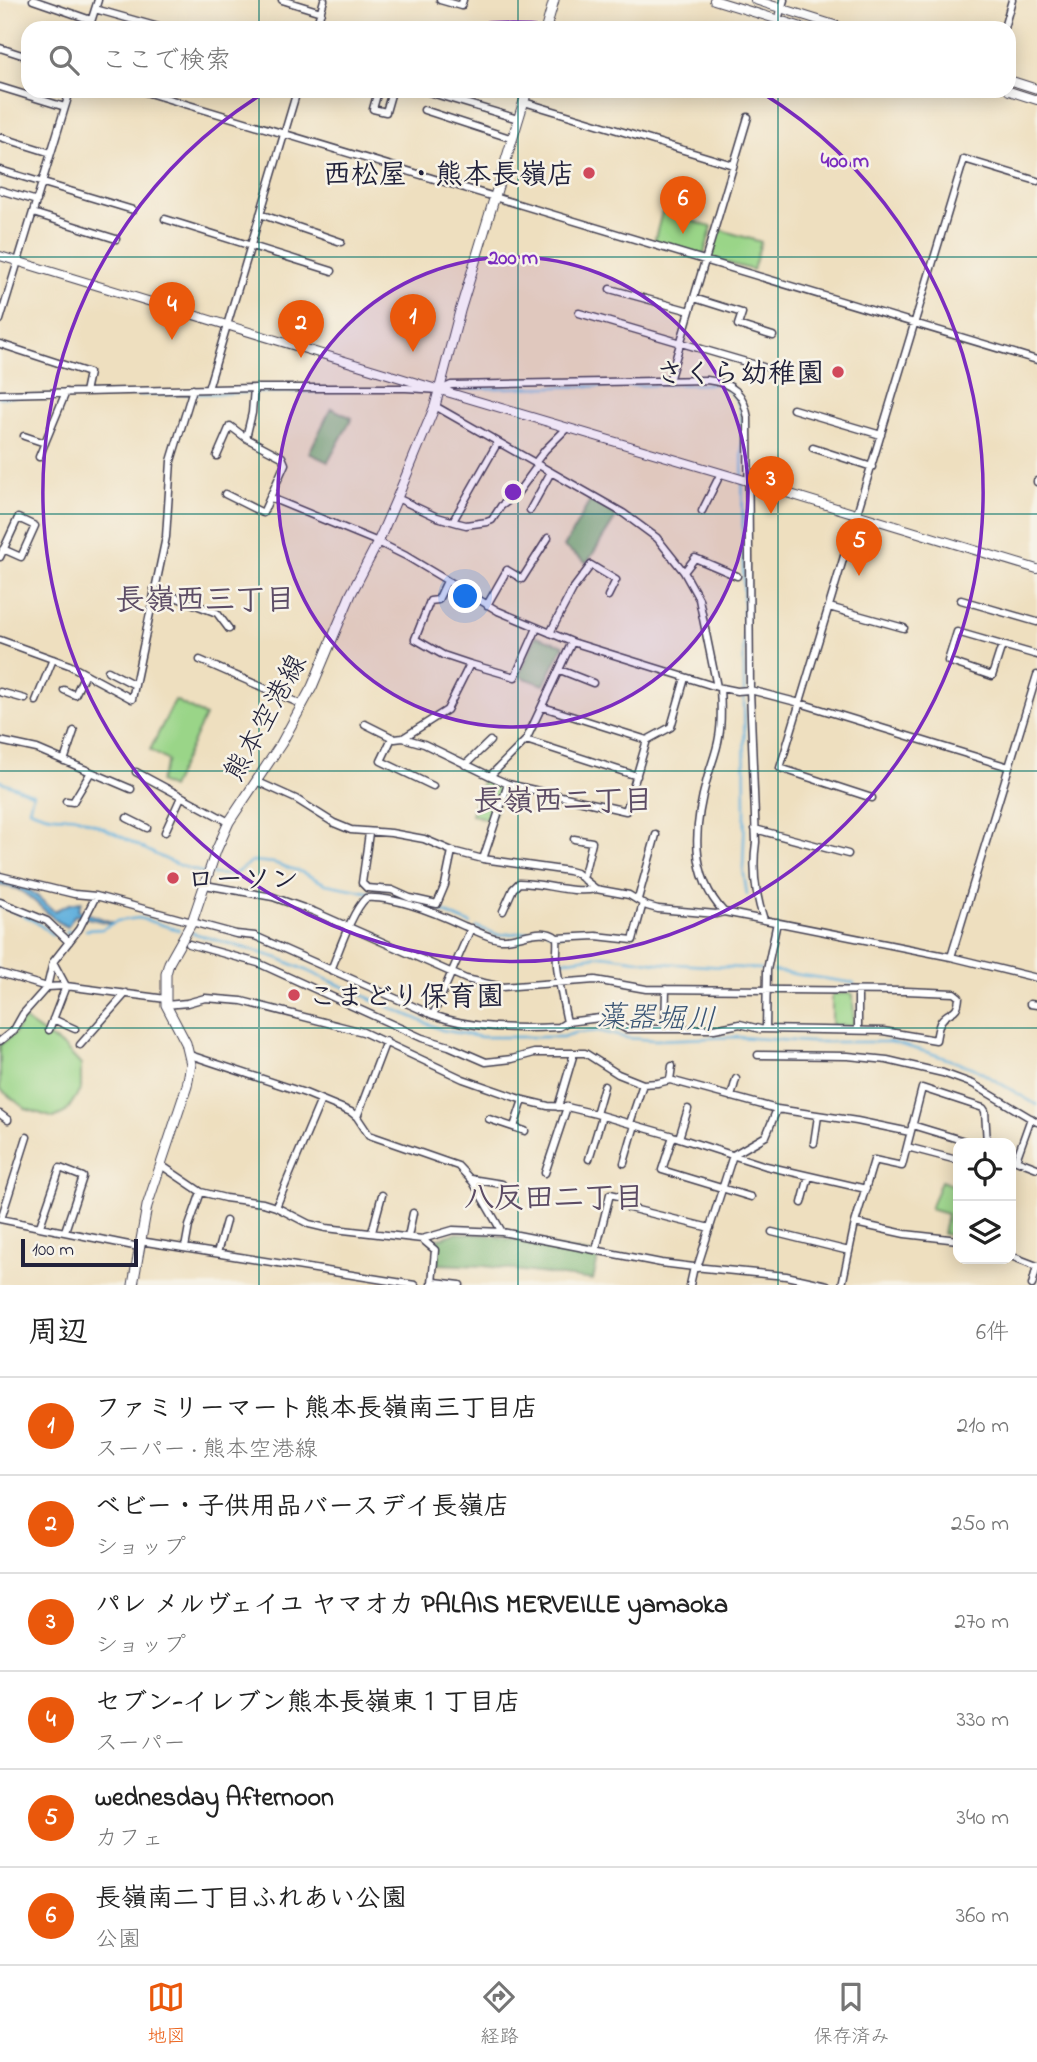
<!DOCTYPE html>
<html lang="ja">
<meta charset="utf-8">
<style>
body{margin:0;font-family:"Indie Flower","Klee One",sans-serif;background:#f2f2f2;color:#222}
.controls{position:absolute;right:21px;bottom:21px;display:grid;overflow:hidden;border-radius:14px;box-shadow:0 4px 18px #0003}
.controls button{width:63px;height:63px;display:grid;place-items:center;padding:0;border:0;border-bottom:2px solid #e0e0e0;background:#fff;color:#222;font:35px sans-serif}
.scale{position:absolute;left:21px;bottom:18px;width:117px;box-sizing:border-box;padding-left:7px;border:4px solid #22223b;border-top:0;font-size:19px;line-height:24px;white-space:nowrap;color:#22223b;-webkit-text-stroke:5px #f7f3e8;paint-order:stroke}
.you{position:absolute;left:466px;top:597px;width:24px;height:24px;margin:-18px;border:5px solid #fff;border-radius:50%;background:#1a73e8;box-shadow:0 0 0 10px #1a73e833}
.badge{display:grid;place-items:center;width:46px;height:46px;border-radius:50%;background:#ea580c;color:#fff;font-size:23px;font-weight:700}
.pin{position:absolute;translate:-50% -58px;filter:drop-shadow(0 2px 4px #0008)}
.pin::after{content:'';position:absolute;top:37px;width:24px;height:21px;background:inherit;clip-path:polygon(0 0,100% 0,50% 100%)}
.list{margin:0;padding:0;list-style:none}
h2{display:flex;justify-content:space-between;align-items:center;height:91px;margin:0;padding:0 28px;font-size:30px}
h2 small{font-size:23px;font-weight:400;color:#767676}
.list li{display:grid;grid-template-columns:46px 1fr auto;gap:21px;align-items:center;box-sizing:border-box;height:98px;padding:0 28px;border-top:2px solid #e0e0e0}
.list b{display:block;font-size:26px;white-space:nowrap}
.list p{margin:0;font-size:23px;white-space:nowrap;color:#767676}
.list em{font-size:23px;font-style:normal;color:#767676}
.icon{flex:none;width:38px;height:38px;fill:none;stroke:currentColor;stroke-width:2;stroke-linecap:round;stroke-linejoin:round}
.map{position:relative;flex:none;width:1037px;height:1285px;overflow:hidden}
.search{position:absolute;background:#fff;box-shadow:0 4px 18px #0003;left:21px;right:21px;top:21px;height:77px;display:flex;align-items:center;gap:18px;box-sizing:border-box;padding:0 24px;border-radius:21px;color:#767676;font-size:26px}
.sheet{height:679px;background:#fff}
nav{display:flex;justify-content:space-around;align-items:center;box-sizing:border-box;height:98px;border-top:2px solid #e0e0e0;background:#fff;font-size:19px;color:#767676}
nav a{display:grid;justify-items:center;gap:4px}
nav .on{color:#ea580c}
.map>svg:first-child{display:block}
.green{fill:#9ad588;stroke:#5e7c62;stroke-width:2}
.forest{fill:#7bb674;stroke:#4e6c58;stroke-width:2}
.water{fill:#63b1dd;stroke:#426a8c;stroke-width:2}
.lines{fill:none;stroke-linecap:round;stroke-linejoin:round}
.stream{stroke:#63b1dd;stroke-width:2.5}
.minor-casing{stroke:#413e4f;stroke-width:9}
.tertiary-casing{stroke:#413e4f;stroke-width:10}
.secondary-casing{stroke:#413e4f;stroke-width:11}
.minor{stroke:#fff;stroke-width:6}
.tertiary{stroke:#fff;stroke-width:8}
.secondary{stroke:#fff;stroke-width:9}
.grid{fill:none;stroke:#0f766e;stroke-width:2;stroke-opacity:0.55}
.ring{fill:none;stroke:#7b2cbf;stroke-width:3.5}
.poi-dot{fill:#d1495b;stroke:#f7f3e8;stroke-width:2.5}
.labels{text-anchor:middle;stroke-width:5;stroke-linejoin:round;paint-order:stroke}
.poi-label{font-size:28px;font-weight:bold;fill:#22223b;stroke:#f7f3e8;text-anchor:end}
.street-label{font-size:28px;fill:#22223b;stroke:#f7f3e8}
.neighbourhood-label{font-size:30px;font-weight:bold;fill:#5c4c65;stroke:#f7f3e8}
.water-label{font-size:30px;font-style:italic;fill:#395474;stroke:#f7f3e8}
.centre{fill:#7b2cbf;stroke:#f7f3e8;stroke-width:3.5}
.ring-label{font-size:21px;text-anchor:middle;font-weight:bold;fill:#7b2cbf;stroke:#f7f3e8;stroke-width:5;stroke-linejoin:round;paint-order:stroke}
</style>
<div class="map">
<svg width="1037" height="1285" viewBox="0 0 1037 1285">
<rect width="100%" height="100%" fill="#f7f3e8"/>
<filter id="ink" filterUnits="userSpaceOnUse"><feTurbulence type="fractalNoise" baseFrequency=".0143" numOctaves="2"/><feDisplacementMap in="SourceGraphic" scale="14" xChannelSelector="R" yChannelSelector="G"/><feConvolveMatrix kernelMatrix="1 2 1 2 8 2 1 2 1" color-interpolation-filters="sRGB"/></filter>
<filter id="wash" filterUnits="userSpaceOnUse"><feTurbulence type="fractalNoise" baseFrequency=".00686" numOctaves="4" result="noise"/><feDisplacementMap in="SourceGraphic" scale="28" xChannelSelector="R" yChannelSelector="G"/><feGaussianBlur stdDeviation="1.57" result="paint"/><feColorMatrix in="noise" values="0 0 0 0 0 0 0 0 0 0 0 0 0 0 0 0 0 1.4 0 .05"/><feComposite in="paint" operator="in"/></filter>
<g filter="url(#wash)">
<rect width="100%" height="100%" fill="#eedfbf"/>
<path class="green" d="M662 212 712 227 703 257 654 242Z
M718 229 761 242 753 270 709 258Z
M175 700 205 716 171 788 159 782 168 761 150 750Z
M483 779 503 785 492 821 471 814Z
M851 993 853 995 854 1024 851 1026 832 1025V994Z
M23 1019 65 1048 81 1065V1089L66 1112 54 1118 26 1109 0 1089V1045L15 1033Z
M941 1181 958 1187V1236L943 1234 947 1214 930 1209Z"/>
<path class="forest" d="M331 408 352 418 328 462 309 453Z
M591 499 618 514 587 563 564 547Z
M536 636 564 645 544 685 519 676Z
M456 1233 489 1235 599 1255 593 1280 484 1266 437 1264 438 1250 431 1241Z"/>
<path class="water" d="M0 880 31 891 54 911 69 904 81 902 78 910 114 923 112 924 75 915 67 927C48 918 36 898 17 889 12 887 5 887 0 885Z"/>
<g class="lines">
<path class="stream" d="M720 386C738 393 741 408 742 426L745 812 743 868 747 895
M448 389 714 384
M0 397 343 391
M0 781 33 794 29 809C37 812 46 816 55 816 62 817 69 815 76 817 121 831 159 863 205 873
M212 874 233 875 253 861 274 863 301 872 326 884 408 900
M415 902 432 907 471 924
M0 906 32 919 53 935
M477 927 498 935 528 932
M86 930 102 929 117 921 139 918 179 930
M548 931 561 934
M66 932 70 931
M193 933 278 958 442 1030 481 1037H563L575 1033 598 1031 627 1038 655 1040 738 1037 808 1042H891L930 1053 974 1068 1037 1105
M560 959V961L604 955 658 963 760 969
M774 971 854 983V984"/>
</g>
</g>
<g filter="url(#ink)">
<g class="lines">
<g class="minor-casing">
<path id="minor" d="M33 0 91 20
M282 0 321 12
M440 0 461 6 463 0
M95 9 162 28
M778 20 784 0
M89 28 98 0
M316 28 324 0
M1004 28 1012 0
M0 48 28 57
M0 87 65 107
M142 91 1037 360
M378 91 373 109 386 112 392 91
M425 91 518 119
M524 102 733 165
M424 110 513 139
M0 137 51 153
M0 170 133 210
M0 190 37 201
M33 213 116 239
M260 214 341 242
M165 219 332 271
M610 289 690 311
M694 298 742 313 738 325 773 336
M579 313 763 367
M0 320 70 91
M0 344 89 373 85 392
M669 381 748 117
M208 389 297 91
M0 394 254 388H406L440 390 451 385 707 380C733 383 744 393 748 418L750 690 756 842C752 870 755 894 764 920
M435 406 623 513 657 538 684 572 699 599 717 687
M793 409 881 435
M24 436 45 443
M813 448 872 467
M217 456 230 426 246 438
M39 457 66 392
M535 463 545 450 567 428
M1037 482V481
M225 494 263 513 285 464 282 457 246 438 252 413 254 388
M271 498 378 542 406 556 498 611 572 642 717 687 737 691 750 690 800 703 1009 767
M397 498 437 517 458 523 466 525 487 522 492 520 501 506 516 495 538 465
M530 510 551 472
M702 511 721 473
M453 521 498 442
M0 557 18 518 35 526 21 557 3 549
M684 572 695 558 737 576
M447 581 438 600 430 601 415 639 443 655 470 664
M154 589 217 613 229 629
M961 600 1037 622
M487 605 507 570 522 579 548 538
M829 607 904 628
M550 633 573 589 591 565 616 580 608 596
M0 640 69 665 132 699 166 537 171 461 193 389
M1002 645 992 676 948 661 957 632 1037 655
M200 660 303 705
M560 670 593 683
M108 671 135 685
M720 688C721 704 722 721 719 737 717 751 711 765 707 779 694 825 689 875 724 912
M64 690 75 695 85 674
M0 692 25 699
M36 701 53 659
M543 707 647 740
M365 724 395 739 403 738 424 744 490 776
M392 738 381 761 433 786
M403 738 447 710 470 664 515 677 537 628
M526 740 572 642
M0 741 37 749 131 789
M64 761 74 731
M465 765 490 741
M136 772 229 822
M256 781 296 799 334 823 351 830 391 833 424 839 452 851 483 859 569 871 576 873 596 889 629 895 647 906 658 909 716 914 724 912 951 957 1037 978
M508 784 490 776 526 740 637 776
M872 798 780 768 964 159 1037 181
M66 801 73 802 91 772
M127 818 147 828
M755 829 848 854
M165 832 181 797
M369 833 362 883 367 888 392 890 410 898 437 904 445 885 452 851
M574 839 592 842 583 879
M483 859 508 784 626 811 647 740 671 727 685 678
M0 876 74 894 96 896 236 934 255 936 433 1015C473 1029 517 1029 559 1027L567 1022 600 1018 610 1020 626 1029H714L740 1024 760 1029 883 1031 936 1040C937 1035 938 1026 941 1021 949 1009 958 1016 959 997L954 993 906 991 646 989 595 980 502 987 466 979 315 912 273 897 205 885
M638 899 656 835
M0 902 47 921 69 942
M503 911 513 889 519 883C545 883 571 894 596 889
M557 938 596 936 633 940 643 903
M189 944 258 963 422 1038 449 1046 486 1062 512 1059 534 1053H585L618 1074 643 1084
M951 957 1037 675
M331 970C339 951 352 911 366 898 395 896 438 914 464 926 475 930 488 938 500 939 517 941 542 925 557 938 558 947 556 956 557 966 559 985 563 1003 567 1022
M0 973 47 987 66 986 166 999
M1030 1004 1037 1005
M166 1005 187 1003 205 998 242 1001 363 1032 463 1079 523 1100 548 1106 567 1107 596 1114 673 1136 766 1166 866 1189
M433 1015 471 928
M53 1019 75 1029
M665 1029 666 989
M766 1029 767 970 777 922
M49 1030 66 986 53 962
M858 1030V991
M0 1041 14 1030 23 1014 47 987 53 962 79 929 96 896
M80 1045 126 993
M190 1055 305 1093 351 1112 357 1117 369 1135 458 1166 473 1182 502 1232 661 1263 694 1267 786 1276 827 1285
M758 1055 848 1056 887 1060 943 1073 973 1084 1037 1122
M670 1080 672 1066
M731 1097 736 1079
M558 1107 574 1053
M0 1114 8 1120
M596 1114 604 1086
M357 1117 386 1041
M489 1119 525 1131
M630 1123 643 1084 658 1083 670 1080 777 1109
M912 1125 968 1142
M514 1127 523 1100
M673 1136 662 1170 751 1197
M679 1138 688 1109
M814 1143 818 1116
M907 1147 953 1159
M1011 1158 1037 1168
M589 1159 602 1116
M1016 1160 1031 1118
M624 1163 635 1125
M161 1165 201 1192 225 1198 263 1203 276 1207 309 1224 326 1228 422 1239 453 1230 502 1232
M545 1173 567 1107
M471 1179 502 1184
M802 1203 809 1176
M276 1207 321 1100
M0 1219 139 1247
M1 1219 27 1137
M855 1223 905 1234 958 1240
M40 1226 60 1168 83 1177 65 1231
M372 1232 382 1195
M772 1232 849 1251
M408 1237 413 1213
M422 1239 435 1250 432 1283
M140 1241 415 1285
M185 1248 189 1226 201 1192
M596 1250 610 1194 632 1199 629 1208 710 1228
M217 1253 226 1221
M1011 1256 1037 1266
M697 1268 733 1155 766 1136 777 1109 857 1121 910 1132
M431 1284 435 1282 460 1285
M690 1285 694 1267
M842 1285 855 1223 874 1160 902 1166 922 1088 983 1108 985 1111 987 1143
M1032 1285 1037 1266"/>
</g>
<g class="tertiary-casing">
<path id="tertiary" d="M714 0 805 28
M755 0 844 28
M1009 80 1037 89
M1009 91 1037 100
M0 256 440 390 721 473 1037 569"/>
</g>
<g class="secondary-casing">
<path id="secondary" d="M546 28 554 0
M133 1285 147 1206 187 1086 191 1064 186 1043 166 1005V974L169 963 192 922 216 851 229 822 281 744 312 687 351 594 378 542 397 498 435 406 460 311 527 91"/>
</g>
<use href="#minor" class="minor"/>
<use href="#tertiary" class="tertiary"/>
<use href="#secondary" class="secondary"/>
</g>
</g>
<path class="grid" d="M259 0V28M518 0V28M778 0V28M259 91V1285M518 91V1285M778 91V1285M0 257H1037M0 514H1037M0 771H1037M0 1028H1037"/>
<circle cx="513" cy="492" r="235" fill="#7b2cbf" fill-opacity=".12"/>
<g class="ring">
<circle cx="513" cy="492" r="235"/>
<path d="M439 28A470 470 0 0 1 587 28M759 91A470 470 0 1 1 267 91"/>
</g>
<g class="poi-dot">
<circle cx="589" cy="173" r="7"/>
<circle cx="838" cy="372" r="7"/>
<circle cx="173" cy="878" r="7"/>
<circle cx="294" cy="995" r="7"/>
</g>
<g class="labels">
<g class="poi-label">
<text x="575" y="183">西松屋・熊本長嶺店</text>
<text x="824" y="382">さくら幼稚園</text>
<text x="187" y="888" text-anchor="start">ローソン</text>
<text x="308" y="1005" text-anchor="start">こまどり保育園</text>
</g>
<g class="street-label">
<text transform="translate(264 717) rotate(-61)" y="10">熊本空港線</text>
</g>
<g class="neighbourhood-label">
<text x="205" y="609">長嶺西三丁目</text>
<text x="563" y="810">長嶺西二丁目</text>
<text x="554" y="1207">八反田二丁目</text>
</g>
<g class="water-label">
<text transform="translate(656 1017) rotate(2)" y="10">藻器堀川</text>
</g>
</g>
<circle cx="513" cy="492" r="10" class="centre"/>
<g class="ring-label">
<text x="845" y="167">400 m</text>
<text x="513" y="264">200 m</text>
</g>
</svg>
<div class="controls">
<button><svg class="icon" aria-label="locate" viewBox="0 0 24 24"><circle cx="12" cy="12" r="6"/><path d="M12 2v4M12 18v4M2 12h4M18 12h4"/></svg></button>
<button><svg class="icon" aria-label="layers" viewBox="0 0 24 24"><path d="M12 4l9 5-9 5-9-5zM3 14l9 5 9-5"/></svg></button>
</div>
<div class="scale">100 m</div>
<div class="you"></div>
<div class="pin badge" style="left:413px;top:352px">1</div>
<div class="pin badge" style="left:301px;top:358px">2</div>
<div class="pin badge" style="left:771px;top:514px">3</div>
<div class="pin badge" style="left:172px;top:340px">4</div>
<div class="pin badge" style="left:859px;top:576px">5</div>
<div class="pin badge" style="left:683px;top:234px">6</div>
<div class="search"><svg class="icon" aria-label="search" viewBox="0 0 24 24"><circle cx="10" cy="10" r="6"/><path d="M15 15l6 6"/></svg>ここで検索</div>
</div>
<section class="sheet">
<h2>周辺<small>6件</small></h2>
<ul class="list">
<li><span class="badge">1</span><div><b>ファミリーマート熊本長嶺南三丁目店</b><p>スーパー · 熊本空港線</p></div><em>210 m</em></li>
<li><span class="badge">2</span><div><b>ベビー・子供用品バースデイ長嶺店</b><p>ショップ</p></div><em>250 m</em></li>
<li><span class="badge">3</span><div><b>パレ メルヴェイユ ヤマオカ PALAIS MERVEILLE yamaoka</b><p>ショップ</p></div><em>270 m</em></li>
<li><span class="badge">4</span><div><b>セブン-イレブン熊本長嶺東１丁目店</b><p>スーパー</p></div><em>330 m</em></li>
<li><span class="badge">5</span><div><b>wednesday Afternoon</b><p>カフェ</p></div><em>340 m</em></li>
<li><span class="badge">6</span><div><b>長嶺南二丁目ふれあい公園</b><p>公園</p></div><em>360 m</em></li>
</ul>
</section>
<nav>
<a class="on"><svg class="icon" aria-label="map" viewBox="0 0 24 24"><path d="M3 6l6-2 6 2 6-2v14l-6 2-6-2-6 2zM9 4v14M15 6v14"/></svg>地図</a>
<a><svg class="icon" aria-label="directions" viewBox="0 0 24 24"><path d="M12 3l9 9-9 9-9-9zM9 14v-3h6M13 9l2 2-2 2"/></svg>経路</a>
<a><svg class="icon" aria-label="saved" viewBox="0 0 24 24"><path d="M7 4h10v16l-5-4-5 4z"/></svg>保存済み</a>
</nav>
